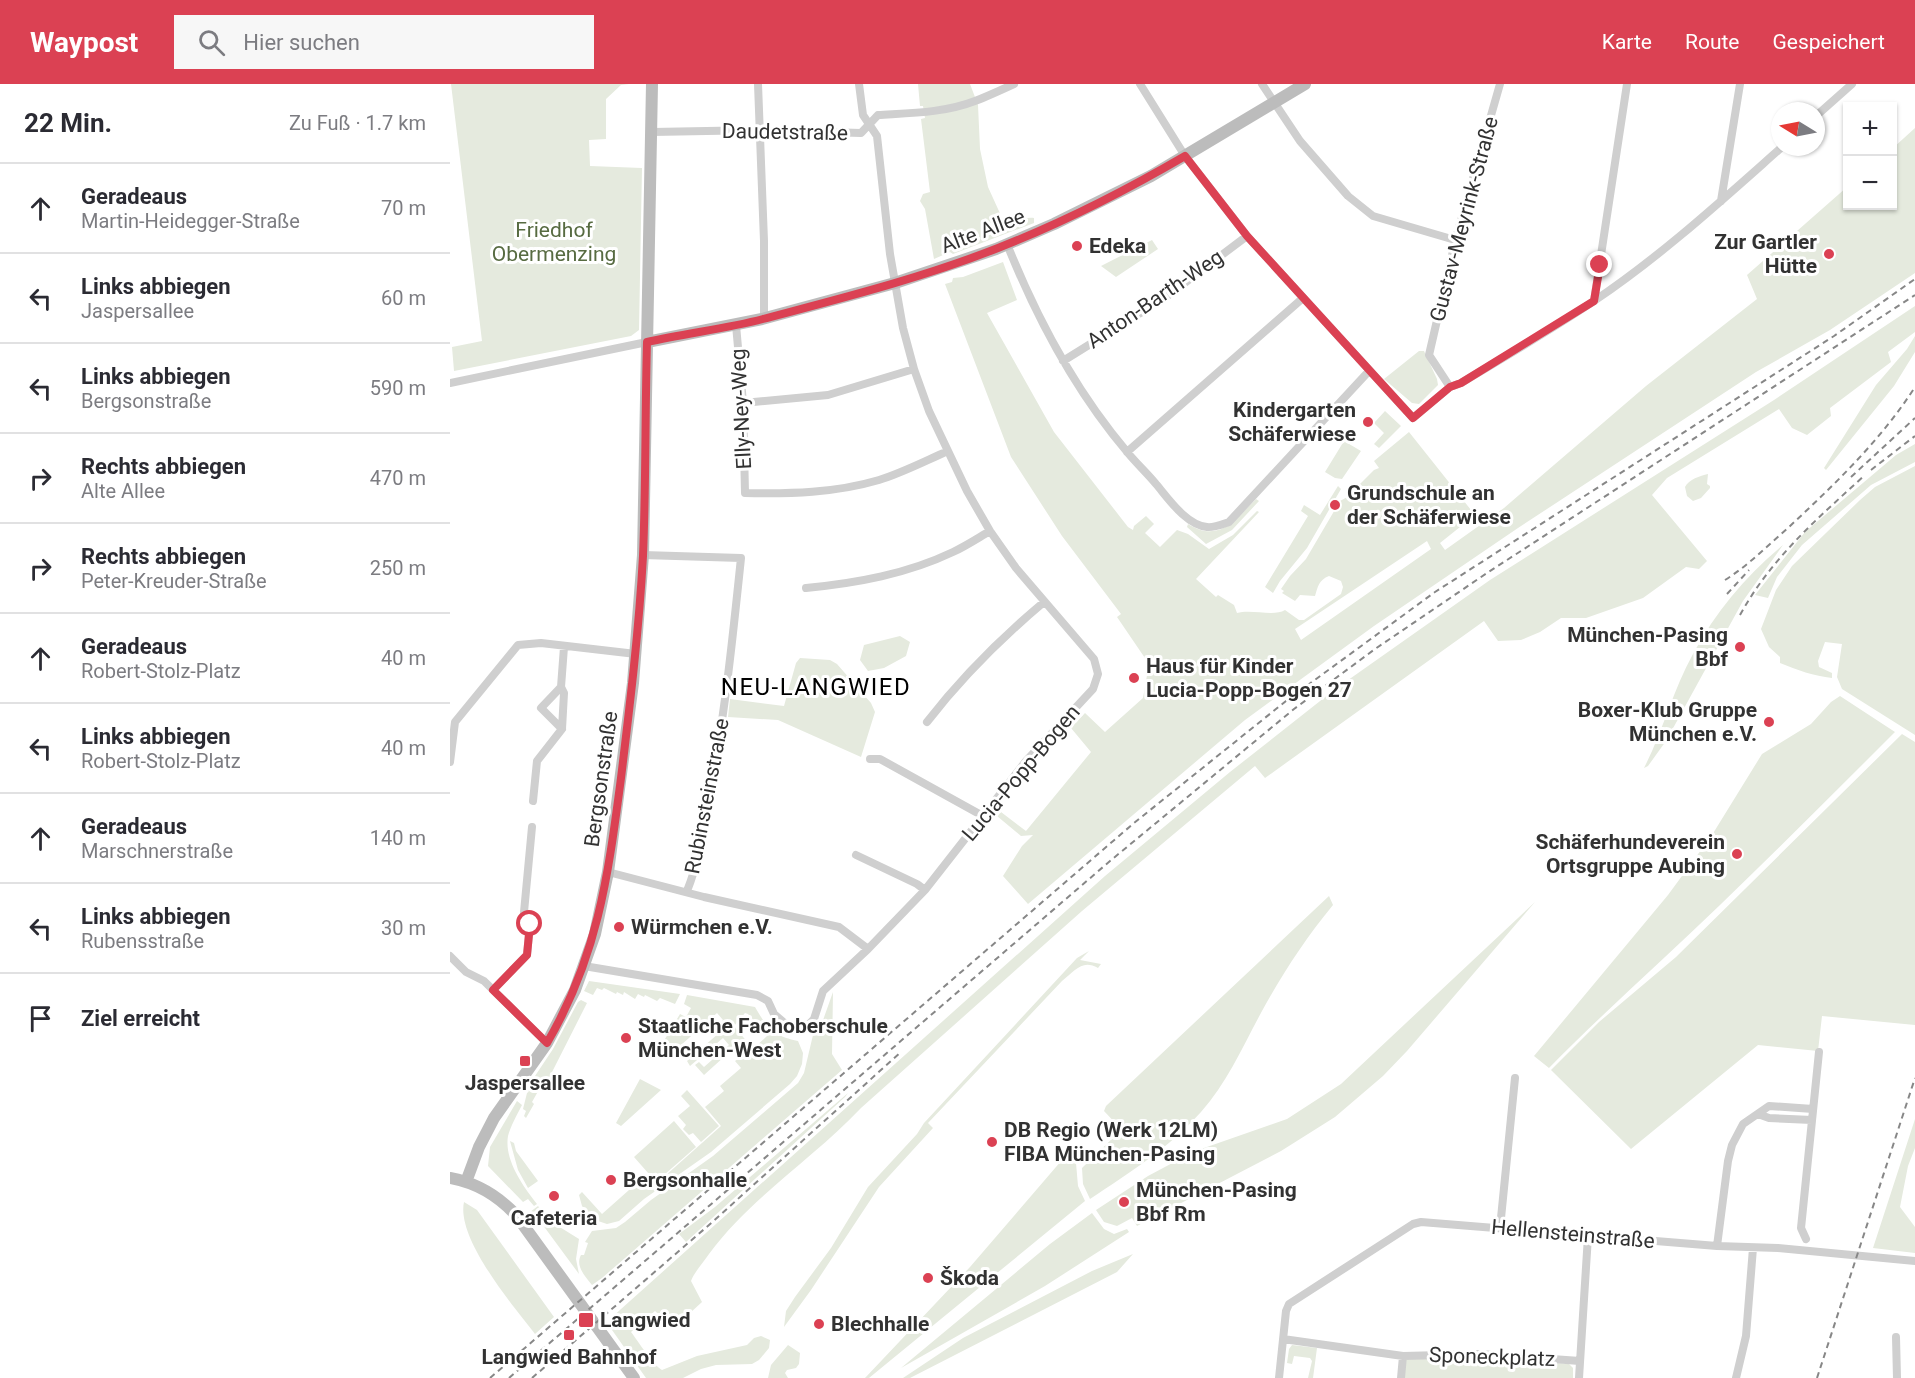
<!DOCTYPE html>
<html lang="de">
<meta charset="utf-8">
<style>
body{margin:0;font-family:Roboto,sans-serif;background:#f7f7f7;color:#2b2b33}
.controls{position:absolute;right:18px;top:18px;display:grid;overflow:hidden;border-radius:0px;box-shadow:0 2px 4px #0004}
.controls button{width:54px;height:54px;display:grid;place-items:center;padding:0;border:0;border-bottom:2px solid #e1e1e2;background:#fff;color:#2b2b33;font:30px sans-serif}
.compass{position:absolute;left:1321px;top:18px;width:54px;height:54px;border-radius:50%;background:#fff;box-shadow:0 2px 4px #0004;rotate:280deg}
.stop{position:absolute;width:18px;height:18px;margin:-14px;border:4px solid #db4153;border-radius:50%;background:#fff}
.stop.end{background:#db4153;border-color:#fff;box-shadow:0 2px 6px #0008}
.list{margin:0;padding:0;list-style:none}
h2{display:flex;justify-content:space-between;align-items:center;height:78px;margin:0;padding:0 24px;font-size:26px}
h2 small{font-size:20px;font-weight:400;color:#7c7c81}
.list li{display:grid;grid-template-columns:39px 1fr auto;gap:18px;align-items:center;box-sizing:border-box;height:90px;padding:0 24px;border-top:2px solid #e1e1e2}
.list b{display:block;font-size:22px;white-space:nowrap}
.list p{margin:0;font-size:20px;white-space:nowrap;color:#7c7c81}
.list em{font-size:20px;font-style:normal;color:#7c7c81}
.icon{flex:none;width:33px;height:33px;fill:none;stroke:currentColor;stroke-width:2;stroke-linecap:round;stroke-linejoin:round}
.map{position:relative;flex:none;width:1465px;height:1294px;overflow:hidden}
header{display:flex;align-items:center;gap:36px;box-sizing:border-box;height:84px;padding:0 30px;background:#db4153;color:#fff}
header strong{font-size:28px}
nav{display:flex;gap:33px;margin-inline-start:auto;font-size:21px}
.search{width:420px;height:54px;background:#f7f7f7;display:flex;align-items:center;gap:15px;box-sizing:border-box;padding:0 21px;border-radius:0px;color:#7c7c81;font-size:22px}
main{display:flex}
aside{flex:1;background:#fff}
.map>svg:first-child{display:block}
.green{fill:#e5eade;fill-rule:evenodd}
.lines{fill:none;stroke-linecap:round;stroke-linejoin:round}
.street{stroke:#cfcfcf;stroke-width:8}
.secondary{stroke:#bcbcbc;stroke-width:12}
.rail{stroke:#878787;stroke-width:2;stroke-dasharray:6 4.5;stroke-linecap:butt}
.route{stroke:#db4153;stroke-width:8}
.poi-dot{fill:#db4153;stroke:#fff;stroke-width:2}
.labels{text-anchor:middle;stroke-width:6;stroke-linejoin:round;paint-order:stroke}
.street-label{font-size:21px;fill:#323232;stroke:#fff}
.park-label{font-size:21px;fill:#576b41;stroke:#fff}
.poi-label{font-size:21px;font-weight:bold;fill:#323232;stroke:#fff;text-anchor:start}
.quarter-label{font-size:24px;letter-spacing:1.5px;fill:#000;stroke:#fff}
</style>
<header>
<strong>Waypost</strong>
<div class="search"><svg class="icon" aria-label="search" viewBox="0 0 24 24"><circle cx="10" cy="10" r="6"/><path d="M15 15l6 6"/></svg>Hier suchen</div>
<nav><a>Karte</a><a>Route</a><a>Gespeichert</a></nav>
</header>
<main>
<aside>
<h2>22 Min.<small>Zu Fuß · 1.7 km</small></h2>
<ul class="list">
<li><svg class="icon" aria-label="ahead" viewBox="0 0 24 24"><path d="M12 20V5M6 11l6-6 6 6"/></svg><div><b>Geradeaus</b><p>Martin-Heidegger-Straße</p></div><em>70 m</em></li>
<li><svg class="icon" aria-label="left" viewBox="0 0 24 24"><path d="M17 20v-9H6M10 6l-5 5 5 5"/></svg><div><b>Links abbiegen</b><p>Jaspersallee</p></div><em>60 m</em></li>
<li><svg class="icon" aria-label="left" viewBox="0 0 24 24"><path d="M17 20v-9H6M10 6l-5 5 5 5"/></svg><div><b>Links abbiegen</b><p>Bergsonstraße</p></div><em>590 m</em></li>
<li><svg class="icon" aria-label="right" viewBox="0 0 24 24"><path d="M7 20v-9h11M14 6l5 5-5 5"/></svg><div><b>Rechts abbiegen</b><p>Alte Allee</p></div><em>470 m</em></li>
<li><svg class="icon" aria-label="right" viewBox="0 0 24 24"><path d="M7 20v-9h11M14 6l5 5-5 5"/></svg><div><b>Rechts abbiegen</b><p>Peter-Kreuder-Straße</p></div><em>250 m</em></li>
<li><svg class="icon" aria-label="ahead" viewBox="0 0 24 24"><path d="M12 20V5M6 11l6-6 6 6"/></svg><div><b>Geradeaus</b><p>Robert-Stolz-Platz</p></div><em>40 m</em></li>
<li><svg class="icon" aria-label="left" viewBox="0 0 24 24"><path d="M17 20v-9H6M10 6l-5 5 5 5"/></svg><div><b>Links abbiegen</b><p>Robert-Stolz-Platz</p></div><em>40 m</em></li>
<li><svg class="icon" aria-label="ahead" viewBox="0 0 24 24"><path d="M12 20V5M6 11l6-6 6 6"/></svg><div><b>Geradeaus</b><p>Marschnerstraße</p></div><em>140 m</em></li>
<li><svg class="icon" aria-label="left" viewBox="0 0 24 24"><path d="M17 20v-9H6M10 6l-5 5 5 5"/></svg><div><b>Links abbiegen</b><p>Rubensstraße</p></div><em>30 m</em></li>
<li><svg class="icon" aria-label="arrive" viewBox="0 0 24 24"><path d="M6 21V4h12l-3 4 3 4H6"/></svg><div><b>Ziel erreicht</b></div></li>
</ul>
</aside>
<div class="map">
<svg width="1465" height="1294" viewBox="0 0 1465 1294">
<rect width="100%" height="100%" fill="#fff"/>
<path class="green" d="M1 0H179L171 1 156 15V55L139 56 140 82 192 84 189 246 181 252 4 287 2 263 32 257Z
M468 0H520L528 21 530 65 538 103 553 136C565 138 573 133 584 134V139L503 170 500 168 484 175 475 125 470 117 473 110 480 108 471 35 475 34 473 22H470Z
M1465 44V189L1380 246 1306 288 1068 444 924 542 795 636 578 820 553 792 572 762 583 751 571 752 547 732 551 728 576 747 641 668 621 644 635 629 655 648 693 614 699 580 667 533 671 530 612 452 561 373 495 200 502 198 503 194 513 193 553 178 567 216 537 229 604 348 678 443 683 446 684 442 696 432 704 440 695 449 710 463 727 446 738 450 759 465 783 451 807 427 809 428 746 495 766 513 768 511 784 521 787 529C802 525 824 533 835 526L849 536H854L891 510 893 503 891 497 879 492C869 496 868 502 865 512L850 511 845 517 832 509 834 507 831 505 840 492 856 475 890 417 901 411 899 406 905 401 907 403 924 386 929 384 924 377 959 348 1025 431 990 459 995 466 1054 424 1196 302 1307 215 1297 191 1397 103 1398 122H1442L1443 64ZM977 457 981 465 851 556 845 545Z
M702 156 708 165 666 193 651 182Z
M1465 222V248L1438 268 1441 278 1380 324 1381 332 1357 351 1342 344 1329 325 1217 394 1202 411 1257 477 1249 485 1236 483 1193 514 1136 534H1111L1090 548 1071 556 1048 557 1034 537 815 694 805 682 632 827 411 1024C363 1075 301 1113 259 1170 253 1179 245 1187 241 1197L252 1218 227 1241 218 1239 205 1227 181 1248C188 1257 203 1281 212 1286L247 1272 297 1261 304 1254 311 1252 320 1256 319 1264 309 1276 302 1280 266 1281 251 1285 233 1294H196L162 1246 164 1238 161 1234 655 792 780 688 884 606 1040 496 1324 316Z
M1465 252V268L1444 302 1376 386 1374 384 1426 301 1457 265Z
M969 267H974L987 295 988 301 969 320 962 319 934 295Z
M935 327 951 342 929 364 924 360 934 349 924 339Z
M894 357 911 367 892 395 885 394 875 388Z
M1465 360V378L1421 401 1352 461 1327 493 1318 514 1305 511 1355 448 1446 371Z
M1465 382V651L1392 605 1387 593 1392 560 1375 558 1368 577 1369 583 1382 589V594C1364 592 1347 586 1330 579V573L1319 563 1311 545 1326 506 1342 482 1410 416 1425 403Z
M1258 390 1257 400 1260 402V404L1251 414 1243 417 1237 412 1235 403C1239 395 1250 392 1258 390Z
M888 402 891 405 857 464 830 497 823 509 815 503 858 432 851 427 854 421 870 431Z
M806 415 809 417 782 446 756 460 737 443 738 440C769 460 786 435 806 415Z
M1333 461 1293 517 1216 657 1198 682 1194 684C1213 647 1223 606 1243 570 1266 527 1296 492 1333 461Z
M450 552 460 558 456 572 434 584 418 587 410 576 414 561Z
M350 574 380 576 387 580 421 619 425 628 411 673 328 636 278 633 280 615 334 622 346 579Z
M1390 612 1445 648C1387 706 1329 764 1270 821 1213 876 1154 928 1099 984L1084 972 1218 811 1262 751 1312 670 1361 640 1381 618Z
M1452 650 1465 658V941L1372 932 1368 967 1308 961 1181 1065 1101 986 1149 938 1226 873Z
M879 812 883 821C855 855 833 889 812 927 793 962 777 999 751 1028 719 1064 679 1089 640 1115L633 1100 632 1084 670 1047 669 1043 654 1027 656 1022Z
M1085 818 957 967 933 992 885 1033 831 1067 687 1142 682 1134 667 1142 654 1138 646 1126 698 1092 728 1076 754 1064 837 1035 891 1000Z
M639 867 630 876 651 880 648 884C632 875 625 887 612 897L478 1039 483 1044 429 1103 361 1206 334 1243 336 1227 345 1213 381 1164 418 1103 467 1050 474 1039 627 874Z
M139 897 230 910 225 920 210 914 207 917 195 911 194 913 188 910 185 915 174 908 173 911 167 908 166 910 154 904 152 906 147 904 143 911 134 907Z
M383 908 382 970 392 986 152 1194 142 1201C135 1192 125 1182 131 1171H134L138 1159 135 1158 142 1147 166 1144 175 1138 201 1116 263 1072 348 999 354 989 363 951 372 939Z
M237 911 305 923C317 944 324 952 348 957L353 969 352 980 347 992 340 1000 261 1068 194 1115 169 1137 157 1140 142 1135 132 1122 129 1111 132 1108 152 1130 197 1090 206 1100 271 1042 255 1023 274 1007 270 1002 291 984 285 977 293 971 285 963 254 991 245 981 249 978 254 983 279 961 273 954 240 982 237 977 269 949 267 945 270 943 268 941 273 936 267 929 221 970 215 964 209 965 230 930 236 933 241 924 234 920ZM295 929 298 930 317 952 303 965 284 942Z
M131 916 137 919 98 996 95 995 82 1018 84 1020 76 1034 74 1032 76 1027 73 1025 79 1001 103 965 128 918Z
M190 995 211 1006 171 1042 166 1039Z
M237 1006 269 1042 251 1058 243 1049 239 1051 233 1045 236 1041 228 1032 240 1022 231 1012Z
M398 1009 395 1013 236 1158 229 1150 265 1123Z
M67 1017 72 1021C67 1031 61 1041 58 1052 54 1076 73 1102 87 1120L84 1122 78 1115 73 1118 38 1082 40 1063Z
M1465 1035V1064L1458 1082 1450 1123 1465 1143V1169L1423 1164Z
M224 1037 246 1063 206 1098 184 1073Z
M60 1057 64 1059 66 1067 88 1097 78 1104 68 1086Z
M618 1069 626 1079 628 1102 635 1117 419 1294H415L520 1183Z
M14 1118 27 1126 104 1233 85 1250C63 1222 6 1154 14 1118Z
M88 1122 100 1137 129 1155 126 1175 129 1190 84 1129 81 1130 80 1128Z
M642 1129 654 1145 664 1150 677 1145 679 1148 595 1202 451 1284 600 1160Z
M683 1170 667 1188 460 1294H453L513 1254 642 1187Z
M338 1261 350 1269 349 1280 346 1284 337 1286 335 1289 338 1294H318L321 1281Z
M842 1261 867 1264 863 1294H858L862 1277 860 1274 844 1272 842 1280 837 1279 839 1265Z
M1036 1273V1275L1045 1276 1046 1274 1119 1280 1123 1284V1294H952L955 1274Z"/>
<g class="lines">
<path class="street" d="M308 0 314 157V234
M690 0 735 72 797 152 963 334 1000 303 1011 299C1056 272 1101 246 1144 217 1211 172 1271 117 1332 63
M812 0 850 57 898 112 923 132 1005 156
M1366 32 1402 0
M202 48 311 46 411 49 428 31C460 29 494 29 525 17 538 12 551 6 564 0
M1271 117 1290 0
M557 160C587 235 626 308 678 369 687 380 697 389 706 400 718 414 736 441 757 443 763 444 773 440 779 438L919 287
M1144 217 1177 0
M286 241 293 319 295 409C340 410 385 409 429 396 452 389 475 377 498 367
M613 277 716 213 797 152
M0 299 197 258
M1000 303 979 271 1006 154 1050 0
M293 319 378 311 464 285
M677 368 853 214
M193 471 291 474C283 551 275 628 261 705 255 739 250 775 237 807
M356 504C407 499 457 490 503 468 516 462 528 454 540 447
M111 603 91 624 112 645
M477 638C512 593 550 555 594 518
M420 675H430L533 732
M0 678 5 638 68 561 91 559 186 570
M83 717 87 677 112 645 114 609 111 603 114 563
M406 771 467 800 475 806
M158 788 254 813 389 843 418 865
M0 872 16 888 34 897 97 959
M134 882 307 911 318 917 324 930 338 942 349 944 357 942 364 935 373 907 418 865 475 806 576 677 643 605 648 590 644 575 566 484 540 447 517 407 479 327 464 285 453 244 440 170 427 52 413 31 409 0
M43 906 77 871 80 840 74 834V828L82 743
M1308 1030 1319 1034 1362 1036
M1050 1144 1065 994
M1356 1155 1351 1144 1369 968
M1267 1162 1278 1077 1282 1061 1293 1040 1319 1022 1363 1025
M1446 1253 1447 1294
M833 1255 953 1272 1030 1270 1130 1277
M829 1294 836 1227 839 1220 963 1140 971 1138 1267 1162 1328 1164 1465 1177
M951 1294 953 1272
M1129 1294 1138 1152
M1286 1294 1296 1252 1303 1164"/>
<path class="secondary" d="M197 258 312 235 445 199 546 165 604 140 701 92 855 0
M0 1094C27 1099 47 1111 66 1131L184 1294
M16 1098 29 1063 44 1034 97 959 125 906 145 850 158 788 183 599 193 471 202 0"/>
<path class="rail" d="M1421 386 1465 352
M1401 393 1465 334
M1275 496C1299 481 1318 461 1339 443 1385 400 1431 356 1465 303
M1277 510 1299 486
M1290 531C1322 473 1367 435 1415 391
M40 1294 684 739 836 617 985 508 1384 252 1465 195
M59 1294 660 777 844 625 925 565 1037 489 1465 211
M82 1294 259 1141 451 968
M1367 1294 1465 994"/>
</g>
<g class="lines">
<path class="route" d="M80 840 77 871 43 906 97 959C148 872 158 792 171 694 180 620 189 546 193 472 196 401 195 329 197 258 236 249 275 245 313 235 392 214 472 194 548 164 612 139 675 107 735 72L797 152 963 334 1000 303 1011 299 1144 217 1150 181"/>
</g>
<g class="poi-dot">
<circle cx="627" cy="162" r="6"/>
<circle cx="1379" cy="170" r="6"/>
<circle cx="918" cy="338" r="6"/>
<circle cx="885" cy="421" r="6"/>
<circle cx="1290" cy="563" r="6"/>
<circle cx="684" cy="594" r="6"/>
<circle cx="1319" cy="638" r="6"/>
<circle cx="1287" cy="770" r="6"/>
<circle cx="169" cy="843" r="6"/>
<circle cx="176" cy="954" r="6"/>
<rect x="69" y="971" width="12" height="12" rx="3"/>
<circle cx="542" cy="1058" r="6"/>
<circle cx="161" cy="1096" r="6"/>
<circle cx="104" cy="1112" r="6"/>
<circle cx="674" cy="1118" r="6"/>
<circle cx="478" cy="1194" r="6"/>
<rect x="128" y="1228" width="16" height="16" rx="3"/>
<circle cx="369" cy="1240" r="6"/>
<rect x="113" y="1245" width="12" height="12" rx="3"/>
</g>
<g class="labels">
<g class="street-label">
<text transform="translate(335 48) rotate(1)" y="7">Daudetstraße</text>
<text transform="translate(1014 135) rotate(-75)" y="7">Gustav-Meyrink-Straße</text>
<text transform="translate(533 147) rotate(-21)" y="7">Alte Allee</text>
<text transform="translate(705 215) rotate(-34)" y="7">Anton-Barth-Weg</text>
<text transform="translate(291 325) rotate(-93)" y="7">Elly-Ney-Weg</text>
<text transform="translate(571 689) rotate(-50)" y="7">Lucia-Popp-Bogen</text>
<text transform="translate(151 695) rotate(-82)" y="7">Bergsonstraße</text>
<text transform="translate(257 712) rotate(-79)" y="7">Rubinsteinstraße</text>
<text transform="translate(1123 1150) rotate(5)" y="7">Hellensteinstraße</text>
<text transform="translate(1042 1273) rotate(2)" y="7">Sponeckplatz</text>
</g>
<g class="park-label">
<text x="104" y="153">Friedhof<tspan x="104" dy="24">Obermenzing</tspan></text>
</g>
<g class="poi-label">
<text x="1367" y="165" text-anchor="end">Zur Gartler<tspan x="1367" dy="24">Hütte</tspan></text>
<text x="639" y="169">Edeka</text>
<text x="906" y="333" text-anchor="end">Kindergarten<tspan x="906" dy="24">Schäferwiese</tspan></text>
<text x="897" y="416">Grundschule an<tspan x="897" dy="24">der Schäferwiese</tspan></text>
<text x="1278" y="558" text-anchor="end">München-Pasing<tspan x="1278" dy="24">Bbf</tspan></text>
<text x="696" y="589">Haus für Kinder<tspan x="696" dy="24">Lucia-Popp-Bogen 27</tspan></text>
<text x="1307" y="633" text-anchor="end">Boxer-Klub Gruppe<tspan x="1307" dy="24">München e.V.</tspan></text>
<text x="1275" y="765" text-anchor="end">Schäferhundeverein<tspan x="1275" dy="24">Ortsgruppe Aubing</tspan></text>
<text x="181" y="850">Würmchen e.V.</text>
<text x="188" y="949">Staatliche Fachoberschule<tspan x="188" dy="24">München-West</tspan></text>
<text x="75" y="1006" text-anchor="middle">Jaspersallee</text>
<text x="554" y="1053">DB Regio (Werk 12LM)<tspan x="554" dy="24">FIBA München-Pasing</tspan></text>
<text x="173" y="1103">Bergsonhalle</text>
<text x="686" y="1113">München-Pasing<tspan x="686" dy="24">Bbf Rm</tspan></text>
<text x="104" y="1141" text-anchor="middle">Cafeteria</text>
<text x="490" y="1201">Škoda</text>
<text x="150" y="1243">Langwied</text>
<text x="381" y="1247">Blechhalle</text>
<text x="119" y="1280" text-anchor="middle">Langwied Bahnhof</text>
</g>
<g class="quarter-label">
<text x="366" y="611">NEU-LANGWIED</text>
</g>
</g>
</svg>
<div class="controls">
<button>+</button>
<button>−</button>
</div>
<svg class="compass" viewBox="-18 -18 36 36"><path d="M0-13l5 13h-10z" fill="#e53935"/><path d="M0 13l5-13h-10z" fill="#7c7c81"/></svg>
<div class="stop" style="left:80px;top:840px"></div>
<div class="stop end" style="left:1150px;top:181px"></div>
</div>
</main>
